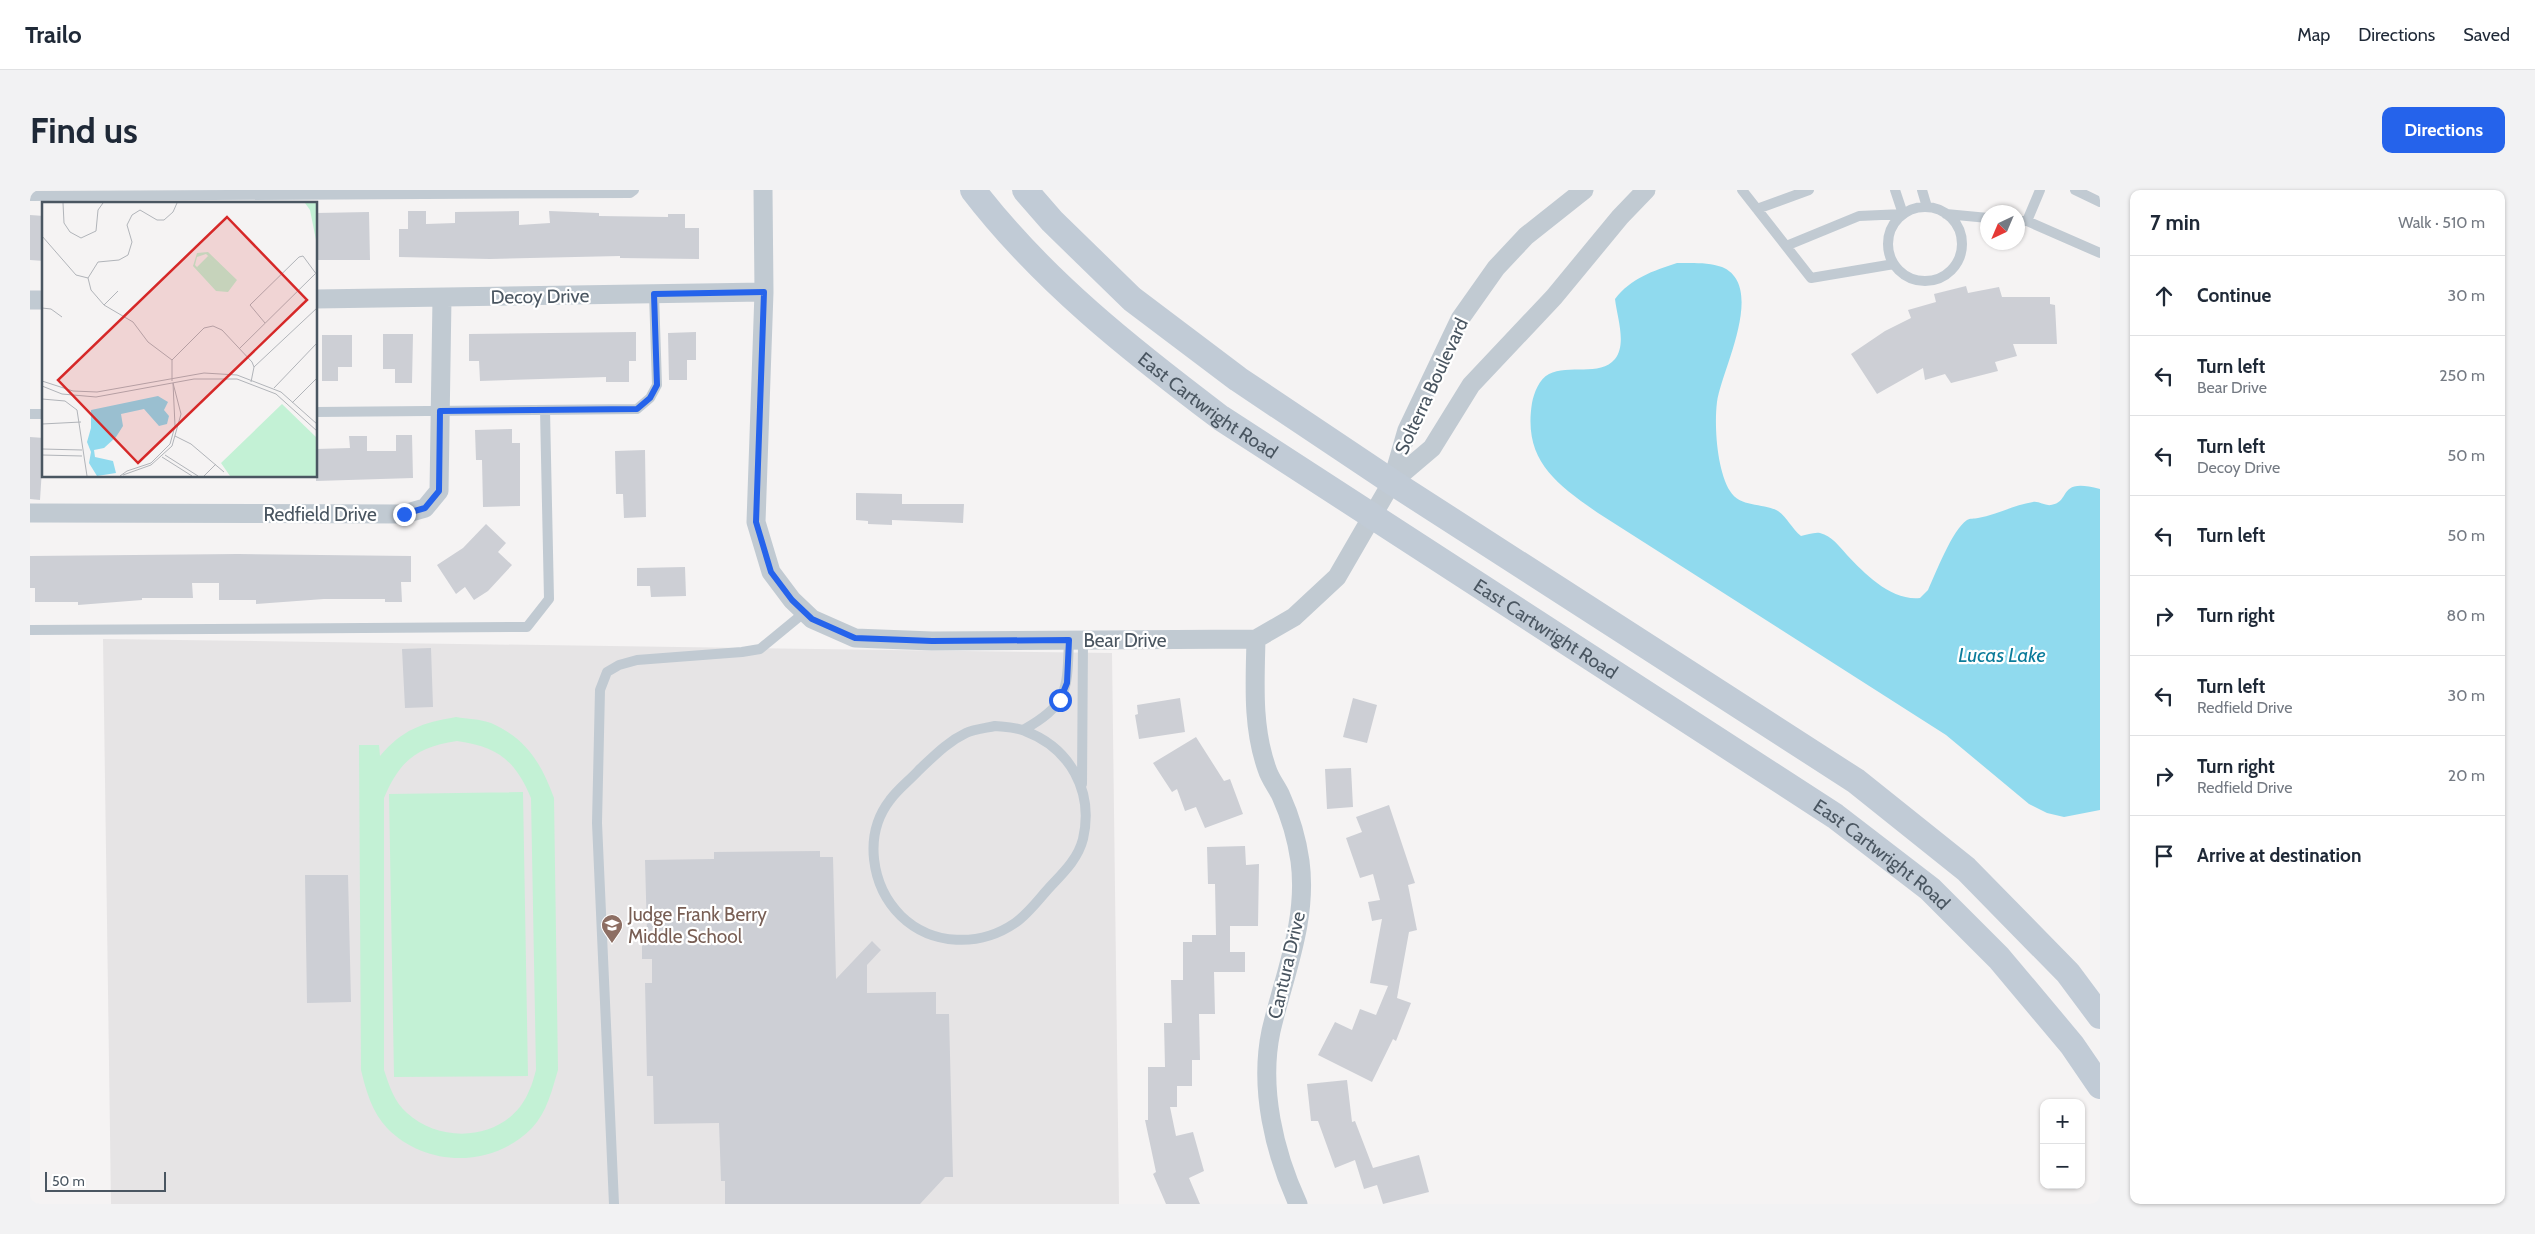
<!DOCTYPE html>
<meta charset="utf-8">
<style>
body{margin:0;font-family:Cabin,sans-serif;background:#f2f2f3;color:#1f2937}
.controls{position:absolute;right:15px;bottom:15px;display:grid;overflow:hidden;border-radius:10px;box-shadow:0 1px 4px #0004}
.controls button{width:45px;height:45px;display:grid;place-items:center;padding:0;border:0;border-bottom:1px solid #e0e1e3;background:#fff;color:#1f2937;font:25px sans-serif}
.compass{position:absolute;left:1950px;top:15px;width:45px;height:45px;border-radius:50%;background:#fff;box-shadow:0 1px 4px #0004;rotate:224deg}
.scale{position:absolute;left:15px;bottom:12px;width:121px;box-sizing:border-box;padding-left:5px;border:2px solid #4a5661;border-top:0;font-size:14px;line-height:18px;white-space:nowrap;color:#4a5661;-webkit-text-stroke:4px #fff;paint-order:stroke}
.stop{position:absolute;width:15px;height:15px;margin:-11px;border:4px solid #2563eb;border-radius:50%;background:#fff}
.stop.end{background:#2563eb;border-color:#fff;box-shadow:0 1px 5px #0008}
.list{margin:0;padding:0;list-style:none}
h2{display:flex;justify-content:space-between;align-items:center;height:65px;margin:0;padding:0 20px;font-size:21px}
h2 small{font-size:16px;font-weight:400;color:#747a83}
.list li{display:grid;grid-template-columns:32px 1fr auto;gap:15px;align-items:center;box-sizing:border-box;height:80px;padding:0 20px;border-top:1px solid #e0e1e3}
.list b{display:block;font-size:19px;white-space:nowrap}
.list p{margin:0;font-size:16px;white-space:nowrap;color:#747a83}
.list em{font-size:16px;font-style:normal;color:#747a83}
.icon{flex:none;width:28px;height:28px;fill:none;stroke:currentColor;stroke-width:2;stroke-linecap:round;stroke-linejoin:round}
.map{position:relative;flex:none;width:2070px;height:1014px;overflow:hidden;border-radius:10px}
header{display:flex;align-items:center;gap:30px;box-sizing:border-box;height:70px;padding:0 25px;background:#fff;border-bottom:1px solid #e0e1e3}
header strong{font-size:24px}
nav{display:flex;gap:28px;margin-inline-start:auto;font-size:18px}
.intro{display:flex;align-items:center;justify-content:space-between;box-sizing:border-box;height:120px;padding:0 30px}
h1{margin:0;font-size:35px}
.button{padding:12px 22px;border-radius:10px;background:#2563eb;color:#fff;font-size:18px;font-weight:700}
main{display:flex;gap:30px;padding:0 30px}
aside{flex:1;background:#fff;border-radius:10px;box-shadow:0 1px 4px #0004}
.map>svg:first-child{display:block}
.education{fill:#e6e4e5}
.green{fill:#c3f1d5;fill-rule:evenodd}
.water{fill:#90daee}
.building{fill:#cdcfd5}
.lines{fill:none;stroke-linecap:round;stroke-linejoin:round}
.lane{stroke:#c1cad2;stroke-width:10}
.street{stroke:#c1cad2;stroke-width:19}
.secondary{stroke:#c1cbd6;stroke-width:26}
.route{stroke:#2563eb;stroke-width:6}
.labels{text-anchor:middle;stroke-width:4.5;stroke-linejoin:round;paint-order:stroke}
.street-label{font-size:19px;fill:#4a5661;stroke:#fff}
.education-label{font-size:19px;fill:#785e54;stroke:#fff;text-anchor:start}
.water-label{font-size:20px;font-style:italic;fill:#0c7c9b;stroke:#fff}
.inset-road{fill:none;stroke:#b1b4b9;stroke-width:1}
.view{fill:#d62828;fill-opacity:0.15;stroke:#d62828;stroke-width:2.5}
.inset-edge{fill:none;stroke:#4a5661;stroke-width:2.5}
</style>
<header>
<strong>Trailo</strong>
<nav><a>Map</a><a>Directions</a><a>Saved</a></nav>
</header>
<div class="intro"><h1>Find us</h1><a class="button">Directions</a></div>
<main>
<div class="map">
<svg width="2070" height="1014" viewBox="0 0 2070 1014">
<rect width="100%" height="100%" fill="#f5f3f3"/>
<path class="education" d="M73 449 1082 463 1089 1014H81Z"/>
<path class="green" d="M426 527C437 529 450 529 461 533 497 549 511 573 524 608L528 880C522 900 517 922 502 938 463 978 396 978 357 938 342 922 336 901 331 880L329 555H349L350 566C373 539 392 533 426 527ZM427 551C468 557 485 570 501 608L506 880C504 887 502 895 499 901 479 950 413 956 377 923 364 912 359 895 354 880V608C370 570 387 557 427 551Z
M493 602 498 886 364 887 359 604Z"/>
<path class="water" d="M1647 73C1661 73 1679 72 1692 77 1737 96 1691 181 1687 212 1684 236 1687 280 1700 301 1710 318 1735 313 1748 321 1757 327 1762 339 1771 346 1777 345 1784 342 1790 343 1802 346 1809 356 1817 365 1835 384 1861 411 1890 408L1898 400C1906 383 1922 340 1937 330 1940 328 1944 329 1948 328 1966 325 1984 315 2003 312 2009 311 2015 316 2021 315 2042 312 2026 287 2070 299V620L2034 627 2017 623 1999 614 1916 545 1568 323C1525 293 1493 270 1502 213 1504 203 1509 189 1519 184 1538 174 1570 187 1585 169 1597 154 1587 127 1585 109 1601 88 1623 81 1647 73Z"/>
<path class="building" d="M378 21H396V34L425 33V22L489 21V35L520 33 519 21 569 23V26L638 27V24H655V38H669V69L590 68V66L460 69 369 67V39H378Z
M339 22 340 70H286V23Z
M0 25 14 26V71L0 70Z
M1936 96 1938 103 1969 97 1972 107H2020V114L2025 115 2027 154H1983L1987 166 1965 172 1968 181 1921 193 1915 184 1895 190 1893 178 1847 204 1821 164 1855 141 1881 128 1878 120 1906 112 1904 104Z
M606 142V171H599V192H576V187L450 191 449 171H439V144Z
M666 142V170H657V190H639L638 143Z
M353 144H383L382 193H365V179H353Z
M292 145H322V177H308V191H292Z
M482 239V253H490V316L453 317 452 270H446L445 240Z
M366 245H382L383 288 286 291V259L320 258 319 246H337V261H366Z
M0 247 14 248 10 310 0 309Z
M615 260 616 327 594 328 593 304H586L585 261Z
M826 303 872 304V314H934L933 333 862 330V335L838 334V331L826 330Z
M456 334 476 353 468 362 482 375 458 401 444 410 435 397 426 404 407 375 433 358Z
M208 364 381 366V392H371L372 412H355V409H294L226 414V410H189V393H162L163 408H112V410L48 415V412H5V398H0V366Z
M655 377 656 406 621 407 620 396H607V378Z
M401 458 403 517 375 518 372 459Z
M1150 508 1155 542 1109 549 1105 525 1108 524 1107 515Z
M1323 508 1347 515 1337 553 1313 547Z
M1166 547 1194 591 1200 589 1213 624 1175 638 1166 617 1155 621 1147 599 1142 602 1123 573Z
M1321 578 1323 617 1297 619 1295 579Z
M1359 615 1385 693 1378 695 1387 740 1379 742 1367 808 1381 813 1366 851 1363 849 1342 892 1288 865 1305 832 1322 840 1330 819 1346 825 1358 796 1340 793 1352 729 1342 731 1338 712 1350 710 1343 684 1330 688 1316 648 1332 642 1326 627Z
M1215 656 1216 675 1229 674 1228 736H1200V762H1215V782H1184L1185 824H1169L1170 870H1162V896H1147V917H1140L1146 946 1163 942 1174 981 1159 988 1170 1014H1136L1123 984 1126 982 1115 930H1118V877H1135L1134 833H1142L1141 790H1153V752H1162V745H1186L1185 694H1178L1177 657Z
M790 661V667H803L806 789 842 751 851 760 837 775V803L906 802V824H919L923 987H915L890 1014H695V991H691L689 933 624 934 623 886H617L615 793H622V769H612V745L617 744 615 670 684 669V662Z
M275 685H318L321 812 277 813Z
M1317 890 1322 932 1325 931 1343 978 1389 965 1399 1002 1353 1014 1347 995 1334 999 1325 970 1305 978 1288 931H1281L1277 894Z"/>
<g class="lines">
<path class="lane" d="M1712 0 1781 88 1864 74
M1892 0 1897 17
M2045 0 2070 12
M0 6 600 3 604 0
M1858 54a37 37 0 1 1 74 0a37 37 0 1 1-74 0Z
M1727 19 1779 0
M1916 24 1958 28
M1988 31H1997L2010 0
M1997 31 2070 63
M1756 56 1829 26 1873 24 1865 0
M286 222 607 219 620 208 627 195 624 104
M0 224H14
M0 440 497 437 519 409 515 220
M965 536C975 537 986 537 995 541 1040 558 1064 601 1053 649 1048 669 1033 683 1019 698 1009 709 998 724 985 733 950 757 902 756 871 726 841 696 833 645 860 610 868 599 880 590 889 580 904 566 917 552 936 543 944 539 956 538 965 536Z
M993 540C1039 514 1037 500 1039 450
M1052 594 1053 450
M584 1014 567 633 570 500 577 482 589 475 607 470 712 462 730 459 775 422"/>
<path class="street" d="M733 0 734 102 726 332 741 382 762 410 782 429 825 448 902 451 1226 449 1264 427 1307 387 1362 292
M1554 0 1496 46 1466 78 1430 129 1377 240 1362 292 1402 258 1441 195 1524 107 1590 27 1616 0
M286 109 734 102
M0 110H14
M0 323 374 324 395 318 409 301 412 108
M1226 449C1225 493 1222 537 1237 579 1240 589 1247 597 1251 606 1260 626 1267 650 1270 671 1278 730 1254 785 1241 841 1229 898 1244 962 1268 1014"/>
<g class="secondary">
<path id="s1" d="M943 0C1012 90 1101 160 1191 228L1805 626 1900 699 1969 768 2042 855 2070 896"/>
<path d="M995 0 1022 31 1102 109 1208 189 1362 292 1826 591 1936 679 2038 783 2070 826"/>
</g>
</g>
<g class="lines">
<path class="route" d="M374 324 395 318 409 301 410 221 607 219 620 208 627 195 624 104 734 102 726 332 741 382 762 410 782 429 825 448 902 451 1039 450 1037 493 1030 510"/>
</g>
<defs>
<g id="school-pin" transform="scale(1.125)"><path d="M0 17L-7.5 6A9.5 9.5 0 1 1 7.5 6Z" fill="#8d6e63" stroke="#fff"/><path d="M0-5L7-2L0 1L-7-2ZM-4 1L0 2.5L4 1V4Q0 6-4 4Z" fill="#fff"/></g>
</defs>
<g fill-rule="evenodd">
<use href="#school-pin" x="582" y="735"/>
</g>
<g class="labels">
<g class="street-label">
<text transform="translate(510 106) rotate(-1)" y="7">Decoy Drive</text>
<text transform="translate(1401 196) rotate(-65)" y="7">Solterra Boulevard</text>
<text dy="7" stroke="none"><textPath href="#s1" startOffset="320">East Cartwright Road</textPath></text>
<text x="290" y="331">Redfield Drive</text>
<text dy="7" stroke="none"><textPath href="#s1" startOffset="725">East Cartwright Road</textPath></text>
<text x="1095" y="457">Bear Drive</text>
<text dy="7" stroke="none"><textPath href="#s1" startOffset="1130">East Cartwright Road</textPath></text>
<text transform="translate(1256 775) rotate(-77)" y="7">Cantura Drive</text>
</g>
<g class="education-label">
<text x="598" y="731">Judge Frank Berry<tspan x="598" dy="22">Middle School</tspan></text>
</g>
<g class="water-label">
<text x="1972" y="472">Lucas Lake</text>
</g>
</g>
<g transform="translate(12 12)">
<rect width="275" height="275" fill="#f5f3f3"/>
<path d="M263 1H275V43L268 8ZM166 50 195 78 186 90 174 89 151 64 155 51ZM164 52 180 67 166 54 155 65 177 88 153 63 155 55ZM240 202 275 236V274H188L179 261Z" fill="#c3f1d5" fill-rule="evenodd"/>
<path d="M116 194 126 200 122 208 127 214 125 222 117 224 102 207 79 212 81 224 74 235 62 246 52 248 53 255 71 259 74 271 55 274 47 261 49 250 45 240 49 226V208Z" fill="#90daee"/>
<path class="inset-road" d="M21 1 22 21 28 30 39 36 54 29 56 8 61 1M0 34 34 73 46 76M62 103 76 89M0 106 9 107 20 115M223 121 208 103 257 55 261 54 275 73M197 147 273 72M130 158 106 140 91 120 62 103 49 88 46 76 56 60 77 58 86 53 90 40 85 23 90 13 98 8 115 18H122L131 10 135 1M212 165 275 106M0 179 31 189 55 190 162 171 195 173 239 190 275 222M130 179V158L162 126 171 124 180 128 210 160 212 165 209 180M0 184 20 192 54 195 152 177H195L234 192 275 229M232 186 275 141M0 197 23 199 35 208 45 274M250 201 275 176M0 222 39 220M133 234 149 242 182 270M0 247 40 248M0 253 40 254M123 253 156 274M120 255 150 274M78 274 85 269 109 261 128 242 133 224 131 181 139 212 130 244 109 263 81 273M162 274 174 262"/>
<path class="view" d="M185 15 265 98 96 261 16 178Z"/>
<rect width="275" height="275" class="inset-edge"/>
</g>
</svg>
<div class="controls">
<button>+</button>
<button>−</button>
</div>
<svg class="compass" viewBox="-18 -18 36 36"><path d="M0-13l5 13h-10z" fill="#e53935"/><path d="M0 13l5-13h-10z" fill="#747a83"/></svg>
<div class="scale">50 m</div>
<div class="stop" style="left:1030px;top:510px"></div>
<div class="stop end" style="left:374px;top:324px"></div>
</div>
<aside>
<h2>7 min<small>Walk · 510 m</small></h2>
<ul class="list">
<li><svg class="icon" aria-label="ahead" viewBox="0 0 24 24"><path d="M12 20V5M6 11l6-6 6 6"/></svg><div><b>Continue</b></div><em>30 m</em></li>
<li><svg class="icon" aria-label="left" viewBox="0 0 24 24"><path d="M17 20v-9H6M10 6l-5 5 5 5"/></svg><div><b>Turn left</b><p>Bear Drive</p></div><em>250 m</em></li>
<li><svg class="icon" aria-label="left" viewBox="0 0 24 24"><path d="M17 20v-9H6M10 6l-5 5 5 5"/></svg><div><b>Turn left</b><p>Decoy Drive</p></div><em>50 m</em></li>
<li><svg class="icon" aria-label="left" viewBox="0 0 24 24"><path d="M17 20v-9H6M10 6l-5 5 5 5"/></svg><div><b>Turn left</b></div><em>50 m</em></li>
<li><svg class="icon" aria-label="right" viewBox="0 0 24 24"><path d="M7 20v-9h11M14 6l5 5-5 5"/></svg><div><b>Turn right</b></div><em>80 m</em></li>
<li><svg class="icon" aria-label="left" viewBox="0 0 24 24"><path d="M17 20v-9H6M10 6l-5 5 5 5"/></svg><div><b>Turn left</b><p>Redfield Drive</p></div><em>30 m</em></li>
<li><svg class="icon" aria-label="right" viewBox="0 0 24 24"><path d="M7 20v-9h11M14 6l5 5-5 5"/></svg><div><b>Turn right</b><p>Redfield Drive</p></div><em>20 m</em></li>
<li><svg class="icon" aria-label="arrive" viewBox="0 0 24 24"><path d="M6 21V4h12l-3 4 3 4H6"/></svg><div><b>Arrive at destination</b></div></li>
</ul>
</aside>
</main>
